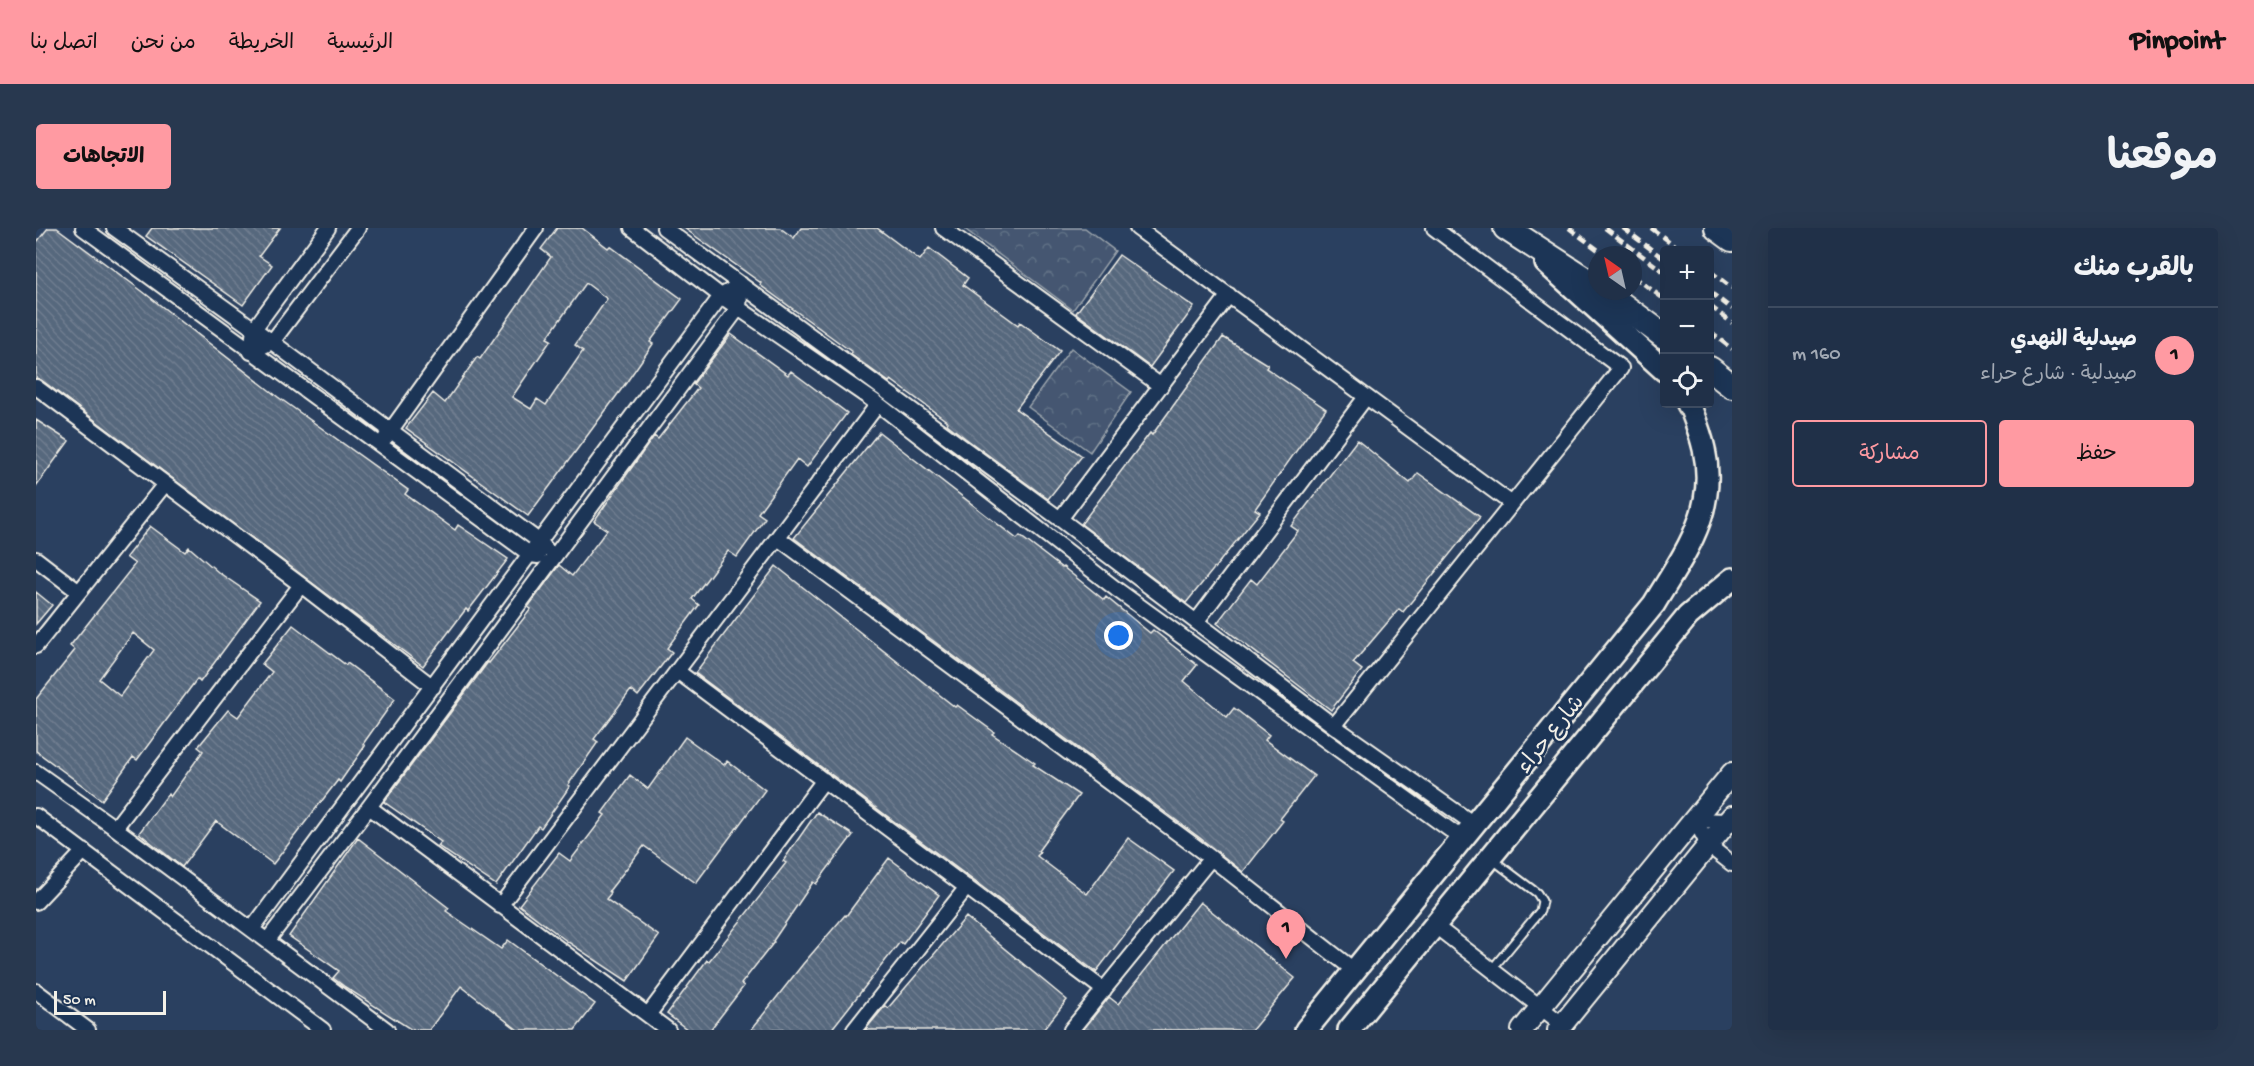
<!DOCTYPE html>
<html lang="ar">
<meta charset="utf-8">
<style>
body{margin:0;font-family:"Gochi Hand","Playpen Sans Arabic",sans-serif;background:#28384f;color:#f1f3f6;direction:rtl}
.controls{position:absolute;right:18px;top:18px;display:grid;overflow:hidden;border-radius:6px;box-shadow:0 6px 24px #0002}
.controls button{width:54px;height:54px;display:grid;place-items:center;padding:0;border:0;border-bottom:2px solid #3d4b60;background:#203048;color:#f1f3f6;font:30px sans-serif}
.compass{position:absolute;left:1552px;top:18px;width:54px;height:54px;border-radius:50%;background:#203048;box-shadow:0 6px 24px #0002;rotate:326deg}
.scale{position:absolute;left:18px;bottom:15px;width:112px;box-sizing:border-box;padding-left:6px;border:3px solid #f4f1e8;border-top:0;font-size:16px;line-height:21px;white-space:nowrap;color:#f4f1e8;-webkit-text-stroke:4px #1d3557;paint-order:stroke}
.you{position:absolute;left:1083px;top:408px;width:21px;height:21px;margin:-15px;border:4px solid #fff;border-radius:50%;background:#1a73e8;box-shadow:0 0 0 9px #1a73e833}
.badge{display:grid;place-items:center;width:39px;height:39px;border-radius:50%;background:#ff9aa2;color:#111;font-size:20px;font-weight:700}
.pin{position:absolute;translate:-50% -50px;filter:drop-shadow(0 2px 3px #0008)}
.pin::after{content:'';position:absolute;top:32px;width:21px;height:18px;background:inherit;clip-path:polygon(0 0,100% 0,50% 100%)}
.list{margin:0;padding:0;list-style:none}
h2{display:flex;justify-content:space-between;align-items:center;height:78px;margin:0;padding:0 24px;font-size:26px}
h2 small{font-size:20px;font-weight:400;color:#a2a9b4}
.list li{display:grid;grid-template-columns:39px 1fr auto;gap:18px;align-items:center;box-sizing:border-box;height:96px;padding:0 24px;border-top:2px solid #3d4b60}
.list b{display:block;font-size:22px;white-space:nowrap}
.list p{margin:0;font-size:20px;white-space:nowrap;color:#a2a9b4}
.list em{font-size:20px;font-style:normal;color:#a2a9b4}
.actions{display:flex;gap:12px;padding:18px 24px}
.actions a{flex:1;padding:14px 0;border:2px solid #ff9aa2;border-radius:6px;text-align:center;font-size:21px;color:#ff9aa2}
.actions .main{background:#ff9aa2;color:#111}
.icon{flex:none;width:33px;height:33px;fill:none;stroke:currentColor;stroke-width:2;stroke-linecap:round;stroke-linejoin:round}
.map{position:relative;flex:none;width:1696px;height:802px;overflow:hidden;direction:ltr;border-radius:6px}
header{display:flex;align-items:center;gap:36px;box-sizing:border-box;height:84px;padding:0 30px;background:#ff9aa2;color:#111}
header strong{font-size:28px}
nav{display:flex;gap:33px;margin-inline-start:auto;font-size:21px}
.intro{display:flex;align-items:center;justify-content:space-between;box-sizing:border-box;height:144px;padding:0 36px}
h1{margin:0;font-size:42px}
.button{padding:15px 27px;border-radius:6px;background:#ff9aa2;color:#111;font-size:21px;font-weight:700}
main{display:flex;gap:36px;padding:0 36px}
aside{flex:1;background:#203048;border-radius:6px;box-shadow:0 6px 24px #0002}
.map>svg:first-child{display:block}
.forest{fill:url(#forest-crowns);stroke:#9ca4ac;stroke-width:1.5}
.building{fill:url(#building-back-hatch);stroke:#f4f1e8;stroke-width:1.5;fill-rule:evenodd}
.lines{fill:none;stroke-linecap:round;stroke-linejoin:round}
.lane-casing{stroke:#f4f1e8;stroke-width:11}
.street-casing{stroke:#f4f1e8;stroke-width:18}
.secondary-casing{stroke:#f4f1e8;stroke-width:24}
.primary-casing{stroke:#f4f1e8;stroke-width:26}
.highway-casing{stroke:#f4f1e8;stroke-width:28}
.lane{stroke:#1d3557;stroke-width:7}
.street{stroke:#1d3557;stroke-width:14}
.secondary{stroke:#1d3557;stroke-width:20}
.primary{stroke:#1d3557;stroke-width:21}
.highway{stroke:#1d3557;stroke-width:24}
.rail{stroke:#f4f1e8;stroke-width:4.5;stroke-dasharray:9 4.5;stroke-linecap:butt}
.labels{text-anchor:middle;stroke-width:5;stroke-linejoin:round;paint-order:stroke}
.street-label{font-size:22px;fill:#f4f1e8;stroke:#1d3557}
</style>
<header>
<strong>Pinpoint</strong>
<nav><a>الرئيسية</a><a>الخريطة</a><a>من نحن</a><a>اتصل بنا</a></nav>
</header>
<div class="intro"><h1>موقعنا</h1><a class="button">الاتجاهات</a></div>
<main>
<aside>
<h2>بالقرب منك<small></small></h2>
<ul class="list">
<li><span class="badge">1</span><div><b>صيدلية النهدي</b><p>صيدلية · شارع حراء</p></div><em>160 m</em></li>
</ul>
<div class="actions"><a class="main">حفظ</a><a>مشاركة</a></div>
</aside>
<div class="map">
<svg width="1696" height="802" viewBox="0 0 1696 802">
<defs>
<pattern id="forest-crowns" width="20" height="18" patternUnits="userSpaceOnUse" patternTransform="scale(1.5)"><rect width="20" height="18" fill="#445771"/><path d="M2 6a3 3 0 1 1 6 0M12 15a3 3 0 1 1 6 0" fill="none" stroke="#607085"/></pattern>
<pattern id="building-back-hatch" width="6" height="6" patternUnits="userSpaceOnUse" patternTransform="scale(1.5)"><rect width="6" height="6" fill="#56677d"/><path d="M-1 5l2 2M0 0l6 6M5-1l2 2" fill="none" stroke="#6f7d8f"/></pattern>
</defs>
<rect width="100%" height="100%" fill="#2a4060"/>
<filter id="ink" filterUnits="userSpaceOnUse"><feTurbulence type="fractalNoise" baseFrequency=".0167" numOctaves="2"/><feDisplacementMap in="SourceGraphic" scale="12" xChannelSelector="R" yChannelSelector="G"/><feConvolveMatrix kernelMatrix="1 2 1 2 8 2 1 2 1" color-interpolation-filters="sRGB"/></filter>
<g filter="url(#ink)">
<path class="forest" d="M931 0H1049L1079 23 1037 82 930 2Z
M1035 120 1095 164 1054 224 992 179Z"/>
<path class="building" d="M12 0H21L106 63 242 169 372 262 369 266 419 302 422 297 472 331 432 383 430 381 387 438 5 152 0 150V15Z
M116 0H244L223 28 236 37 207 77 110 8Z
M521 0H546L572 20 574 18 646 71 614 114 617 116 590 155 492 288 370 200 397 165 409 175 441 129 444 131 515 29 505 21ZM550 55 571 71 539 117 547 123 510 177 501 171 495 181 476 169 515 112 511 110Z
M648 0H744L758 10 765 0H841L884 32 893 20 932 50 927 57 982 97 984 94 1024 123 980 181 1046 228 1012 271 929 210 911 196 912 194 855 152 853 154 814 126 816 124 724 57 725 55Z
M1083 27 1158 79 1114 139 1040 85Z
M695 106 752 147 755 143 811 185 771 239 761 231 722 285 729 290 701 329 692 323 656 371 663 377 631 420 636 424 602 468 595 462 558 511 562 514 532 557 534 558 505 600 502 598 460 657 402 618 405 614 348 574 452 434 453 435 495 381 492 379 523 337 536 348 571 302 558 293 618 208 622 211 662 160 657 156Z
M1187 109 1232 137 1230 140 1290 181 1219 281 1224 284 1150 375 1045 296 1114 205 1116 207Z
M0 192 33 213 0 258Z
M843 204 981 311 984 308 1026 340 1027 339 1068 372 1070 369 1114 405 1117 402 1161 437 1148 453 1191 489 1198 480 1233 507 1229 512 1278 548 1244 591 1247 593 1207 644 1164 610 758 310Z
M1321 212 1374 255 1382 245 1444 289 1367 384 1363 381 1317 435 1326 442 1295 482 1181 395 1215 351 1221 356 1262 303 1255 298Z
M114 298 149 324 153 319 182 344 224 373 164 454 161 451 101 532 97 529 66 572 0 523V471L39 422 34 418 99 336 90 329ZM97 405 118 422 84 468 63 451Z
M740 338 919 479 921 477 958 504 956 506 999 535 997 537 1043 567 1002 623 1004 625 1001 628 1051 666 1092 610 1138 643 1060 744 659 445Z
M0 364 16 377 0 396Z
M257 397 310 437 311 435 359 471 327 516 329 518 304 554 302 552 237 636 180 593 146 639 103 605 132 566 134 569 167 523 162 519 192 482 202 489 236 444 226 436Z
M649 509 688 537 691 533 729 562 660 655 608 618 573 663 575 665 570 671 623 708 591 753 532 714 483 677 523 625 534 633 569 587 566 585 594 547 612 561Z
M781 584 817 607 780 656 777 654 737 713 738 714 705 756 708 758 674 802H652L631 786 671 732 673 733 750 635 747 633Z
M322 610 413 680 410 683 465 721 472 712 559 776 539 802H482L425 758 393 802H376L309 759 297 750 303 743 253 708Z
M853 630 903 667 867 716 864 714 795 802H715L767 736 809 687 810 688Z
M1164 674 1259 750 1216 802H1047L1073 769 1082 776Z
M930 689 1031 772 1007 802H829L849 778 852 780Z"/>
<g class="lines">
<g class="lane-casing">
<path id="lane" d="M1456 741 1504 683 1506 673 1501 665 1457 632"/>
</g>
<g class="street-casing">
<path id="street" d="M47 0 495 327 502 328
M78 0 236 114 504 314 510 321
M596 0 685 68 842 176 1080 361 1428 612
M628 0 1024 291 1298 498 1439 597
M907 0 1125 158
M1101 0 1476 276
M215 124 236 114 322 0
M215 124 218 101 292 0
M0 159 265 357 397 459
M350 209 500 0
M1024 291 1193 67
M742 310 1175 630 1319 743
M0 331 43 364
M1160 394 1330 169
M0 418 129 256
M641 443 1068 762
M1298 498 1585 140 1398 0
M0 544 79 600 351 802
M333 579 632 802
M0 588 287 802
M1696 595 1692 593 1659 592 1672 617 1696 636
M79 600 265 357
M0 674 48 623
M464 678 842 176
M1398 697 1526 796
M216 701 685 68 705 56 703 79 333 579 231 713
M0 763 52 802
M612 787 788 552
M818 802 931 659
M1035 802 1175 630"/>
</g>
<g class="secondary-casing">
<path id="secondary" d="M1486 802 1696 545
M1522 802 1696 588"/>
</g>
<g class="primary-casing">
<path id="primary" d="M1510 35 1628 142
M1270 802 1618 376C1648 326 1682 283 1668 221 1665 207 1660 194 1655 181L1652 176
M1313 802 1652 388 1696 351"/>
</g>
<g class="highway-casing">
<path id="highway" d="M1470 0 1561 59
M1681 0 1696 11
M1567 63 1628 108
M1674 141 1696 158"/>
</g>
<use href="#lane" class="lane"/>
<use href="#street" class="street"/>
<use href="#secondary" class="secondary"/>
<use href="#primary" class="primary"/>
<use href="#highway" class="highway"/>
<path class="rail" d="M1533 0 1569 27
M1569 0 1628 44
M1587 0 1628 31
M1615 0 1645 22
M1674 43 1696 60
M1597 48 1628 71
M1674 64 1696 81
M1674 78 1696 95
M1674 104 1696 121"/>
</g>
</g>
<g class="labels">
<g class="street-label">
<text transform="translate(1513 505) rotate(-51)" y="8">شارع حراء</text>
</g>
</g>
</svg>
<div class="controls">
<button>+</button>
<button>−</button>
<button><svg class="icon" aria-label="locate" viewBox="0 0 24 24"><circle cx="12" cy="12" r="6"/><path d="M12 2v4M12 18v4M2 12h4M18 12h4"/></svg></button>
</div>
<svg class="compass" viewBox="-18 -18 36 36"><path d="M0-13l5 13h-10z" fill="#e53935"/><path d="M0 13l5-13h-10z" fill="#a2a9b4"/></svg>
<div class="scale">50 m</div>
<div class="you"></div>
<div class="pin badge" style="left:1250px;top:731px">1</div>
</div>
</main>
